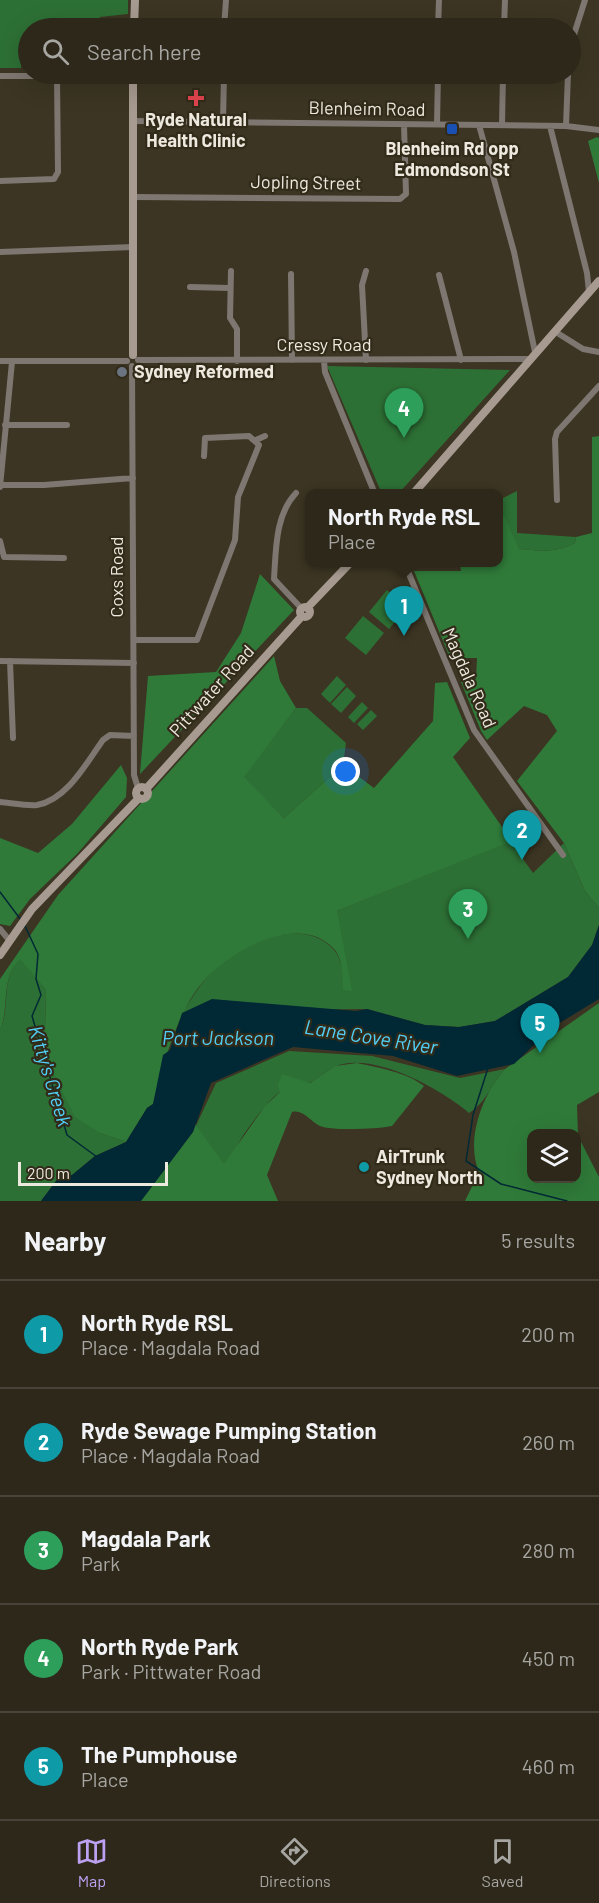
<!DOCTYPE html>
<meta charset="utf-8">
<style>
body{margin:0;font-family:Barlow,sans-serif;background:#393427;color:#f1f3f6}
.controls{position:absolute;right:18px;bottom:18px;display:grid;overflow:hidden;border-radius:12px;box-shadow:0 6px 24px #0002}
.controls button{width:54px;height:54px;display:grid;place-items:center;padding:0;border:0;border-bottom:2px solid #484439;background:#2d281a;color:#f1f3f6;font:30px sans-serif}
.scale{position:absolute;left:18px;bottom:15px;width:150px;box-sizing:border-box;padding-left:6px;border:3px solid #ede9de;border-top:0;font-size:16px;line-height:21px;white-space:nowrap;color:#ede9de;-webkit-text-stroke:4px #322b1a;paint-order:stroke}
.you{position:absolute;left:346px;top:772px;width:21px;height:21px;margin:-15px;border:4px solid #fff;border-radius:50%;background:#1a73e8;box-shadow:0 0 0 9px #1a73e833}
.badge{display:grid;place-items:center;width:39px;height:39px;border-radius:50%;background:#bca0f2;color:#fff;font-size:20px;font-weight:700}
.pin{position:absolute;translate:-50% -50px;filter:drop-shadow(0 2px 3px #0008)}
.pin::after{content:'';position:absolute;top:32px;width:21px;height:18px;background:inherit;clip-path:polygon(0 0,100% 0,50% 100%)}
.popup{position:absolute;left:305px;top:489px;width:198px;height:78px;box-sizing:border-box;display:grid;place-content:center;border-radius:12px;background:#2d281a;filter:drop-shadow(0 2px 4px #0005);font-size:20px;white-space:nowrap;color:#a7a6a2}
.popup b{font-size:22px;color:#f1f3f6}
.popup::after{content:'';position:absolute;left:50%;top:100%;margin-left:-12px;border:12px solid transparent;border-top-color:#2d281a}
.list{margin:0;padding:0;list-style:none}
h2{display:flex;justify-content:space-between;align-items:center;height:78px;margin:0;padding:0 24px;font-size:26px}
h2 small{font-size:20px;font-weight:400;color:#a7a6a2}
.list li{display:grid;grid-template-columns:39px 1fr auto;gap:18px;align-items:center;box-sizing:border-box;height:108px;padding:0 24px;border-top:2px solid #484439}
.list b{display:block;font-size:22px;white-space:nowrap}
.list p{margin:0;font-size:20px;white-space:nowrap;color:#a7a6a2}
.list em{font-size:20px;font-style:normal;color:#a7a6a2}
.icon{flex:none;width:33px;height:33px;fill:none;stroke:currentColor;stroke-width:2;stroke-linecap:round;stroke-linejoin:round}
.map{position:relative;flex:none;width:599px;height:1201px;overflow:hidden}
.search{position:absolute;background:#2d281a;box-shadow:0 6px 24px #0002;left:18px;right:18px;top:18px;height:66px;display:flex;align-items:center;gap:15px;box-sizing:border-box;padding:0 21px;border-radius:33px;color:#a7a6a2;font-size:22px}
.sheet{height:618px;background:#2d281a}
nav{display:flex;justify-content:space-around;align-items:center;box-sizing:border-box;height:84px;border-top:2px solid #484439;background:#2d281a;font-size:16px;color:#a7a6a2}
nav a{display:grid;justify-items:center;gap:3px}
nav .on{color:#bca0f2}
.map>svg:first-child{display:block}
.green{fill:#2d7035}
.forest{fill:#2f7a39;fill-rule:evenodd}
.water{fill:#002935}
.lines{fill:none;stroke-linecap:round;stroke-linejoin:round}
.stream{stroke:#002935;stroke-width:1.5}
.street{stroke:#7e7670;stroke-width:6}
.secondary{stroke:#a79a90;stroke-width:8}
.health-dot{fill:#e0444e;stroke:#322b1a;stroke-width:2}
.transit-dot{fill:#1a4fb4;stroke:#322b1a;stroke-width:2}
.worship-dot{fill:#6b7280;stroke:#322b1a;stroke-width:2}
.culture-dot{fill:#0f9aa8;stroke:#322b1a;stroke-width:2}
.labels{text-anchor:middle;stroke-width:4.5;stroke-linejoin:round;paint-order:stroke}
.street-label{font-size:18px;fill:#ede9de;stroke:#322b1a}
.poi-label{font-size:18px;font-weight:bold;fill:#ede9de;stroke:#322b1a}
.water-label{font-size:20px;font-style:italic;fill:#51d0f7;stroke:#322b1a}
</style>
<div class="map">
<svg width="599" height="1201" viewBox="0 0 599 1201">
<rect width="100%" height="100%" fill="#3c3523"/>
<path class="green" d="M0 0H128V14L100 17 98 28H28V42L22 41 21 68H0Z
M327 366 510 370 399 493 382 494Z
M517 491V533L576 537 575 543C556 553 540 551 518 549L499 508V500Z
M387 590 407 607 389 629 369 612Z
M363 616 384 633 366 655 345 638Z
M337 676 346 685 330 703 321 694Z
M347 687 356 696 341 713 331 704Z
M362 702 368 708 354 723 348 717Z
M296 708H307L346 743 343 765 284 818 243 777Z
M371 710 377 716 363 730 357 724Z
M510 841 533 873 564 843 585 891 599 908V925L592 945 568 977 495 1021 459 1027 425 1025 367 1009 188 1011 182 1013C196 992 210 968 233 954 261 937 307 920 334 950 343 960 343 977 343 990L337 911Z
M20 958 46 990 45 1031 100 1133 126 1142 95 1156 72 1175 59 1177 41 1201H0V1030C11 1007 0 978 20 958Z
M289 1051 372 1056 460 1078 505 1069C490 1085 488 1101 469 1113 441 1089 371 1050 334 1067 326 1071 319 1078 311 1082 302 1087 289 1086 280 1092 270 1098 251 1124 244 1134 237 1144 234 1157 224 1165L141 1201 193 1132 216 1083Z"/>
<path class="forest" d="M597 137 599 138V183L588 141Z
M599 436V908L585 891 564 843 517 781 557 731 547 715 524 706 487 740 481 731 461 682 476 679 477 658H450L414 571H461L460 563 498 562 500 507 519 549C540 551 556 553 575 543L576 537 592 533V437Z
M260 574 294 610 140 774 148 676 216 672 241 633Z
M274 656 280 681 296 708 244 777 284 818 343 765 374 788 433 721 435 683 447 682 470 738 453 757 512 841 337 911 352 991 343 990C343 977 343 961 335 950 300 910 229 951 203 982 177 1011 163 1066 153 1104L147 1108 126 1142 100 1133 75 1117 50 1066 45 1031 46 990 20 959C0 978 10 1008 0 1030V979L58 895Z
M121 765 127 778 126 797 77 854 30 899 10 926 0 924V838L38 853 72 824Z
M599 1003V1092L577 1105 578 1136 599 1177V1201H465L479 1172C465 1140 483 1093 505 1069ZM532 1134H576V1178H532Z
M357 1063C380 1068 406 1072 424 1086L392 1126C378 1129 332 1131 320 1126 311 1122 303 1109 292 1112L267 1175 278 1201H141L193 1132 195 1124 224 1164 265 1106 280 1092 278 1085 282 1074 310 1083 335 1066Z"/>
<path class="water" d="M599 925V999L553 1027 514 1064 457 1076 393 1056 293 1047 211 1083 193 1132 141 1201H41L59 1177 72 1175 95 1156 126 1142 147 1108 153 1104 163 1055 170 1050 182 1013 212 999 356 1011 367 1009 425 1025 459 1027 495 1021 568 977 592 945Z"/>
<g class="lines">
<path class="stream" d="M0 892 21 920
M25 926 38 954 36 979 41 995 32 1016 67 1135 97 1157
M488 1068 473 1115 466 1161 501 1184 567 1201"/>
<path class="street" d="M224 28 226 0
M438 28 439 0
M504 28 505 0
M570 47 585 0
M0 76H127
M134 121 566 126 599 130
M223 122 224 74
M437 124 438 74
M479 125 514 252 535 352
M502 125 503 74
M550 126 587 273 589 292
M566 126 568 74
M0 181 54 179 58 172 57 76
M134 197 400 199 406 194 404 125
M0 252 133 247
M231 271 230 318 237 329V361
M291 274 292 360
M439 275 461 360
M190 287 230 288
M559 334 583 349 599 352
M138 360 529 359
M366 360 362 285 366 271
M0 361H127
M324 361 325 372 375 494
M132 366 134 775 138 788
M5 425H67
M256 440 265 436
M0 485H44L133 478
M0 487 12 362
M296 493C275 515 276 550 274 579L302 609
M557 500 555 439 557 432 599 386
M0 541 4 557 64 558
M404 562 474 730 563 855
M134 640H197L235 540 238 497 259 445 249 436 205 438 204 456
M0 661 134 663
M10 661 13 738
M0 802C11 803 27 806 37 805 67 800 87 762 103 740L110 735 134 736
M0 929 9 940"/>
<path class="secondary" d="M134 28 135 0
M133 81V355
M413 494 599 281
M300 612a5 5 0 1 1 10 0a5 5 0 1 1-10 0Z
M307 608 351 562
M136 793a6 6 0 1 1 12 0a6 6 0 1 1-12 0Z
M146 789 302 616
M0 955 32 909 139 798"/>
</g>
<path class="health-dot" d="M193 89h6v6h6v6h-6v6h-6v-6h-6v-6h6z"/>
<rect class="transit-dot" x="446" y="123" width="12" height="12" rx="3"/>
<circle class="worship-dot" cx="122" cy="372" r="6"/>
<circle class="culture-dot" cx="364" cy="1167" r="6"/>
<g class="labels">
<g class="street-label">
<text transform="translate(367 109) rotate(1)" y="6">Blenheim Road</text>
<text transform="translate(306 183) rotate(1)" y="6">Jopling Street</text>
<text x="324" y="351">Cressy Road</text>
<text transform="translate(117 577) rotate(-90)" y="6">Coxs Road</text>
<text transform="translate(469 678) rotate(66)" y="6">Magdala Road</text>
<text transform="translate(212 691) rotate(-48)" y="6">Pittwater Road</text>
</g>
<g class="poi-label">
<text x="196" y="126">Ryde Natural<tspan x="196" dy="21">Health Clinic</tspan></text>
<text x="452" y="155">Blenheim Rd opp<tspan x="452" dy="21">Edmondson St</tspan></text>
<text x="134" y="378" text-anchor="start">Sydney Reformed</text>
<text x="376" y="1163" text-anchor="start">AirTrunk<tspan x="376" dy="21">Sydney North</tspan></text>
</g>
<g class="water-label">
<text transform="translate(371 1037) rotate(9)" y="7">Lane Cove River</text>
<text x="218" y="1045">Port Jackson</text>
<text transform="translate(50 1076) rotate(73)" y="7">Kitty's Creek</text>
</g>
</g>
</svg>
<div class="controls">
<button><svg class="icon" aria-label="layers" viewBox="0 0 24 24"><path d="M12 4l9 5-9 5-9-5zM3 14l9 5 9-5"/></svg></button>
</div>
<div class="scale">200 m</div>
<div class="you"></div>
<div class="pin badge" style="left:404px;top:636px;background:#0f9aa8">1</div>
<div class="popup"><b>North Ryde RSL</b>Place</div>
<div class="pin badge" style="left:522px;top:860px;background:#0f9aa8">2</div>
<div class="pin badge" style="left:468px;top:939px;background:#2e9e5b">3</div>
<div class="pin badge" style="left:404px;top:438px;background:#2e9e5b">4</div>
<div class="pin badge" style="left:540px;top:1053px;background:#0f9aa8">5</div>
<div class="search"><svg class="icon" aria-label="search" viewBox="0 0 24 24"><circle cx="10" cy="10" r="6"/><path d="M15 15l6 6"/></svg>Search here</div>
</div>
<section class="sheet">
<h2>Nearby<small>5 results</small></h2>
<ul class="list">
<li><span class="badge" style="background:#0f9aa8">1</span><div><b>North Ryde RSL</b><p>Place · Magdala Road</p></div><em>200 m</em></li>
<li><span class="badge" style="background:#0f9aa8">2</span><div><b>Ryde Sewage Pumping Station</b><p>Place · Magdala Road</p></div><em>260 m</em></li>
<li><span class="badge" style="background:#2e9e5b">3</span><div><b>Magdala Park</b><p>Park</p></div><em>280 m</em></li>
<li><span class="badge" style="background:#2e9e5b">4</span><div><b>North Ryde Park</b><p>Park · Pittwater Road</p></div><em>450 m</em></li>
<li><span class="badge" style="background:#0f9aa8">5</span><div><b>The Pumphouse</b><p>Place</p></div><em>460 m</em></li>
</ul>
</section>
<nav>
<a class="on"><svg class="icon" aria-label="map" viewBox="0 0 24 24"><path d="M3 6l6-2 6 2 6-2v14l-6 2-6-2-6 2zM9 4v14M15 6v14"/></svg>Map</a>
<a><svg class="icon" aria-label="directions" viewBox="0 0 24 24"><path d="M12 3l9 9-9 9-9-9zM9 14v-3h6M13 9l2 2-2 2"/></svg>Directions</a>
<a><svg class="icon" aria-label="saved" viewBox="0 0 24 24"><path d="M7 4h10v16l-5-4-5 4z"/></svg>Saved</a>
</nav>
